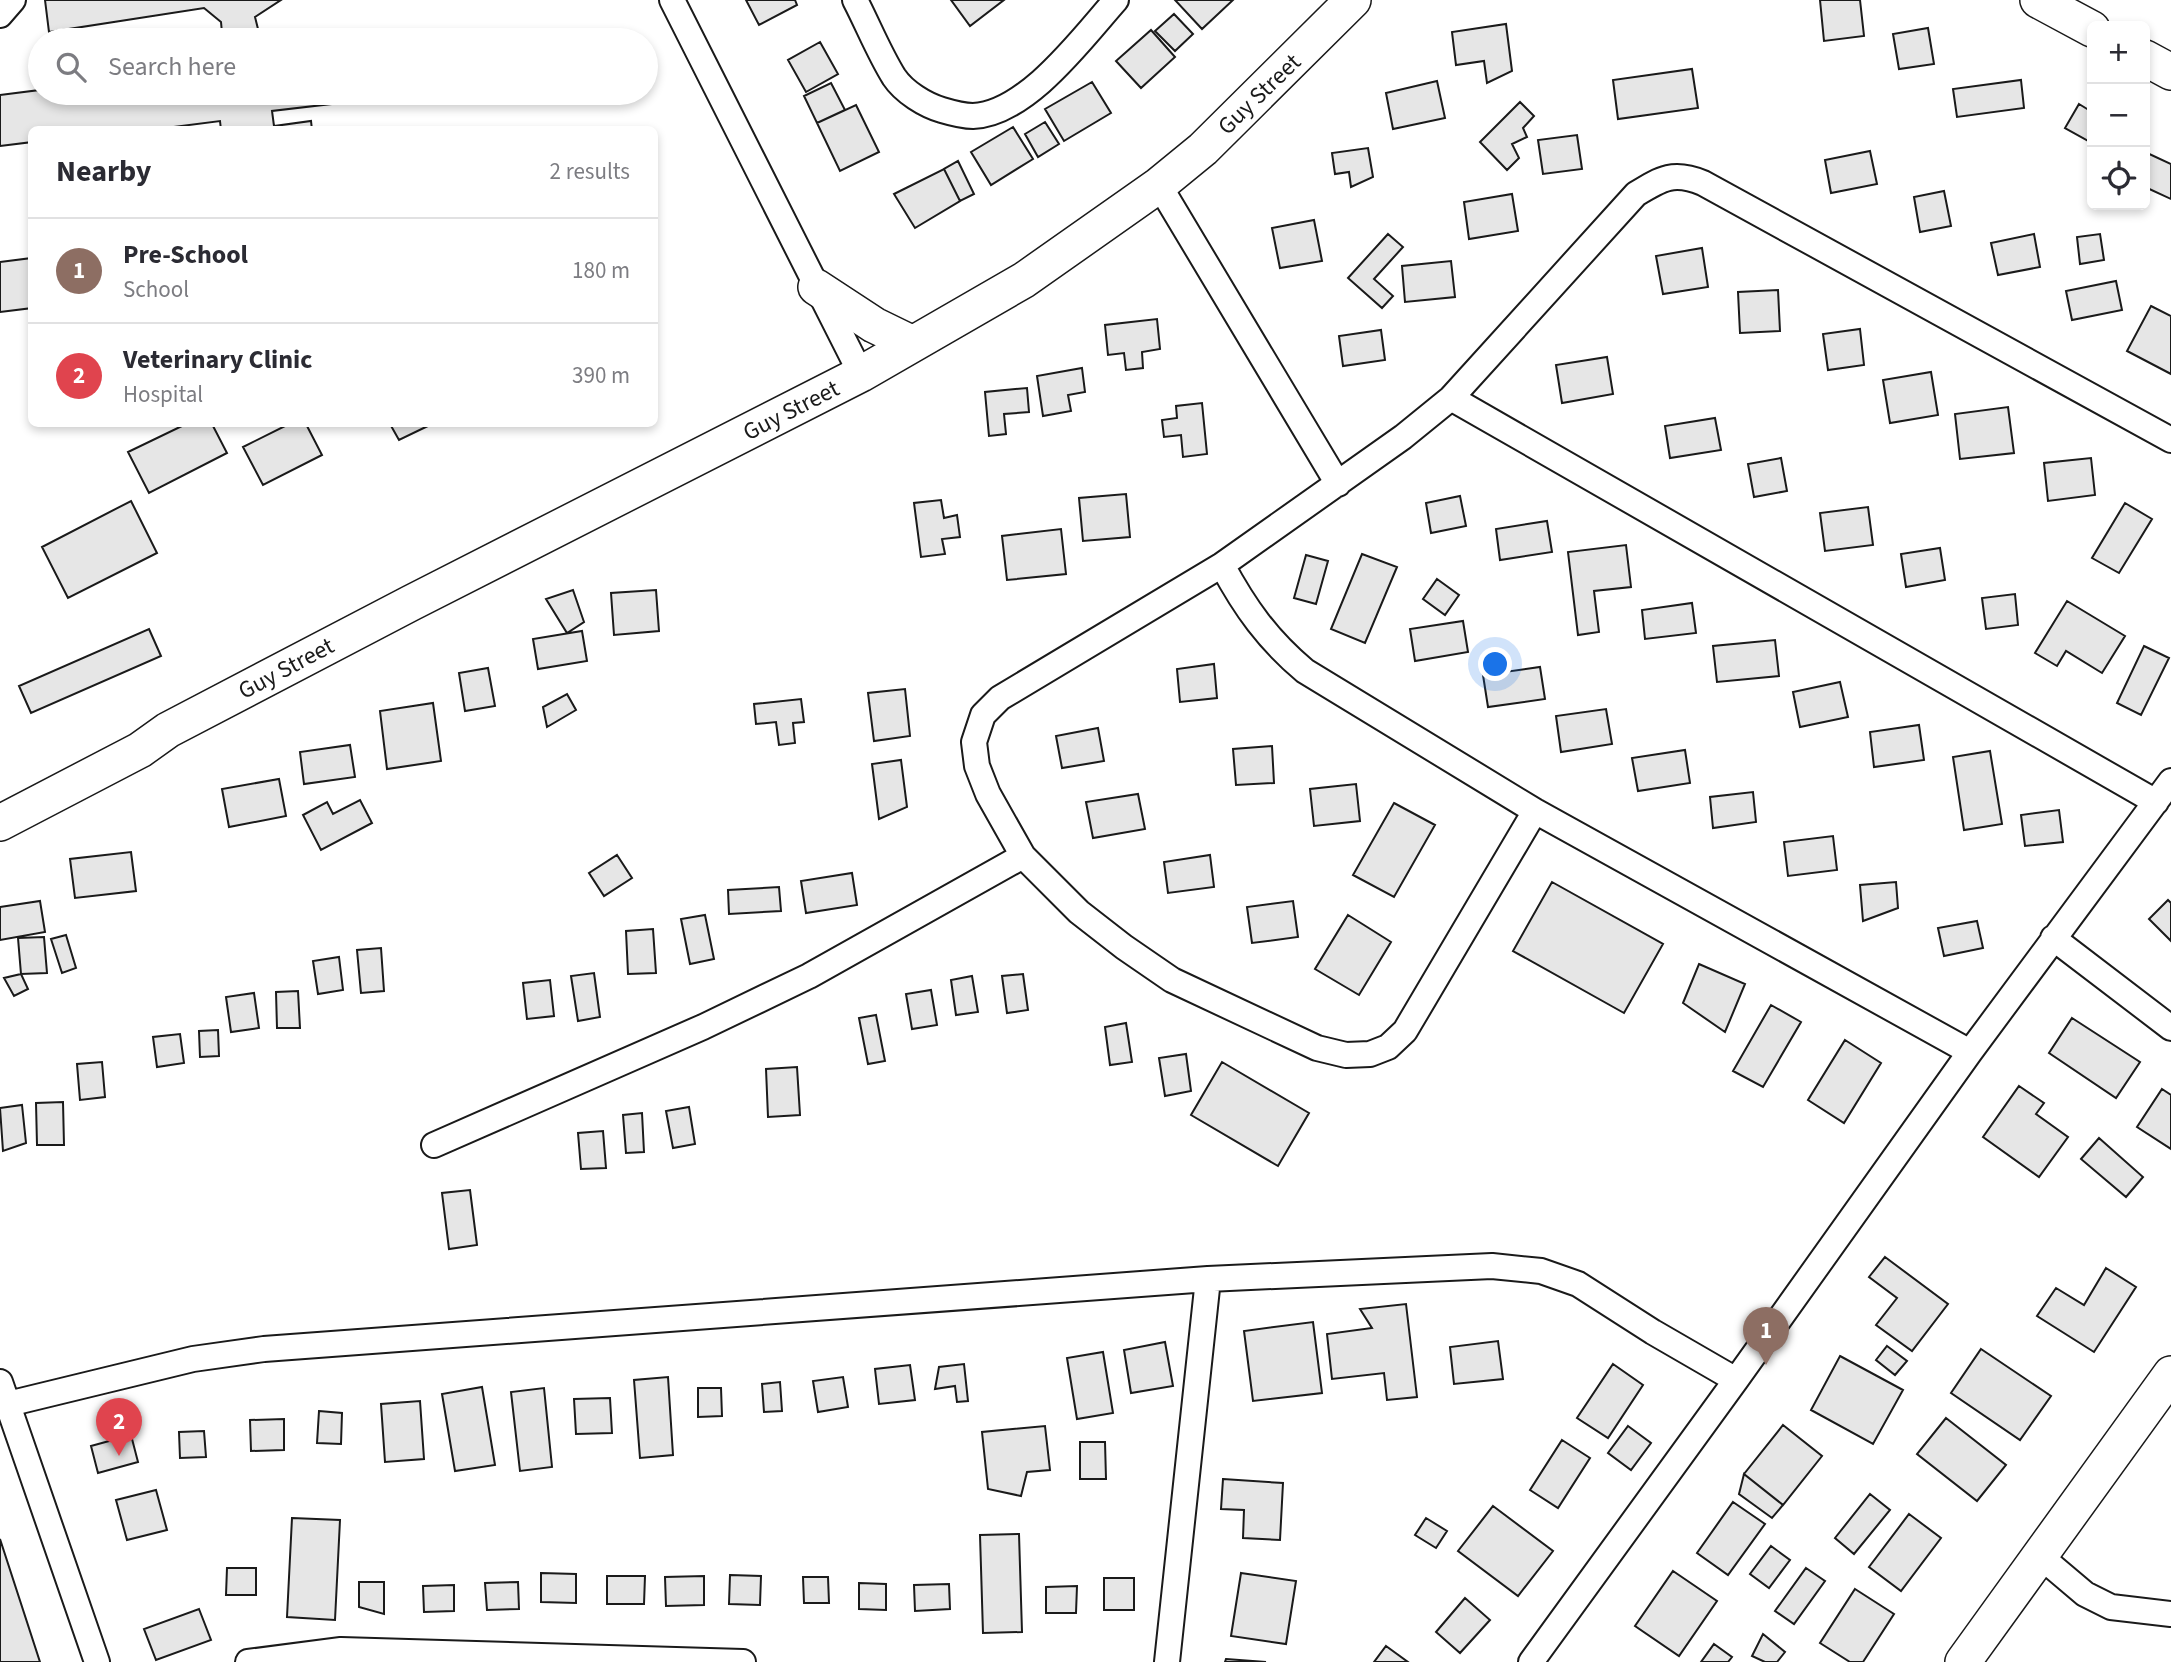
<!DOCTYPE html>
<meta charset="utf-8">
<style>
body{margin:0;font-family:"Source Sans 3",sans-serif;background:#f2f2f3;color:#2b2b33}
.controls{position:absolute;right:21px;top:21px;display:grid;overflow:hidden;border-radius:10px;box-shadow:0 4px 10px #0003}
.controls button{width:63px;height:63px;display:grid;place-items:center;padding:0;border:0;border-bottom:2px solid #e1e1e2;background:#fff;color:#2b2b33;font:35px sans-serif}
.you{position:absolute;left:1496px;top:665px;width:24px;height:24px;margin:-18px;border:5px solid #fff;border-radius:50%;background:#1a73e8;box-shadow:0 0 0 10px #1a73e833}
.badge{display:grid;place-items:center;width:46px;height:46px;border-radius:50%;background:#0b8043;color:#fff;font-size:23px;font-weight:700}
.pin{position:absolute;translate:-50% -58px;filter:drop-shadow(0 2px 4px #0008)}
.pin::after{content:'';position:absolute;top:37px;width:24px;height:21px;background:inherit;clip-path:polygon(0 0,100% 0,50% 100%)}
.list{margin:0;padding:0;list-style:none}
h2{display:flex;justify-content:space-between;align-items:center;height:91px;margin:0;padding:0 28px;font-size:30px}
h2 small{font-size:23px;font-weight:400;color:#7c7c81}
.list li{display:grid;grid-template-columns:46px 1fr auto;gap:21px;align-items:center;box-sizing:border-box;height:105px;padding:0 28px;border-top:2px solid #e1e1e2}
.list b{display:block;font-size:26px;white-space:nowrap}
.list p{margin:0;font-size:23px;white-space:nowrap;color:#7c7c81}
.list em{font-size:23px;font-style:normal;color:#7c7c81}
.icon{flex:none;width:38px;height:38px;fill:none;stroke:currentColor;stroke-width:2;stroke-linecap:round;stroke-linejoin:round}
.map{position:relative;flex:none;width:2171px;height:1662px;overflow:hidden}
.search{position:absolute;background:#fff;box-shadow:0 4px 10px #0003;left:28px;top:28px;width:630px;height:77px;display:flex;align-items:center;gap:18px;box-sizing:border-box;padding:0 24px;border-radius:38px;color:#7c7c81;font-size:26px}
.panel{position:absolute;background:#fff;box-shadow:0 4px 10px #0003;left:28px;top:126px;width:630px;height:301px;border-radius:10px}
.map>svg:first-child{display:block}
.building{fill:#e6e6e6;stroke:#1a1a1a;stroke-width:2}
.lines{fill:none;stroke-linecap:round;stroke-linejoin:round}
.street-casing{stroke:#1a1a1a;stroke-width:28}
.secondary-casing{stroke:#1a1a1a;stroke-width:38}
.street{stroke:#fff;stroke-width:24}
.secondary{stroke:#fff;stroke-width:35}
.labels{text-anchor:middle;stroke-width:5;stroke-linejoin:round;paint-order:stroke}
.street-label{font-size:24px;fill:#1a1a1a;stroke:#fff}
</style>
<div class="map">
<svg width="2171" height="1662" viewBox="0 0 2171 1662">
<rect width="100%" height="100%" fill="#fff"/>
<path class="building" d="M45 0H281L255 17 258 29 222 33 221 22 204 8 49 32Z
M746 0H795L797 5 759 25Z
M951 0H1004L970 26Z
M1175 0H1233L1202 29Z
M1820 0H1860L1864 36 1824 41Z
M1174 14 1193 34 1175 51 1155 31Z
M1506 24 1512 71 1487 83 1484 61 1456 65 1452 32Z
M1928 28 1934 64 1899 69 1893 34Z
M1151 30 1175 57 1141 88 1116 61Z
M512 31 513 40H435Z
M820 42 838 74 806 92 788 60Z
M1692 69 1698 108 1618 119 1613 80Z
M2021 80 2024 108 1957 117 1953 89Z
M1437 81 1445 118 1393 129 1386 93Z
M1092 82 1111 113 1064 141 1045 109Z
M831 83 845 110 817 123 804 96Z
M40 90V93H426L272 111 274 126 311 121 312 130H221L220 121 150 130H32V142L0 146V95Z
M1520 102 1534 116 1523 128 1527 137 1512 144 1519 158 1507 170 1480 142Z
M2079 104 2092 112V143L2065 128Z
M856 105 879 152 840 171 817 123Z
M1045 122 1059 144 1038 157 1025 134Z
M1013 127 1033 159 991 185 971 152Z
M1577 135 1582 169 1543 174 1538 140Z
M1368 148 1373 177 1351 187 1349 172 1335 174 1332 153Z
M1870 151 1877 184 1831 193 1825 160Z
M2145 152 2171 164V199L2145 187Z
M958 161 974 194 960 201 944 169Z
M944 169 960 201 915 228 894 194Z
M1944 191 1951 226 1920 232 1914 197Z
M1512 194 1518 231 1469 239 1464 202Z
M1314 220 1322 261 1280 268 1272 228Z
M1388 234 1403 247 1374 279 1393 296 1382 308 1348 278Z
M2034 234 2040 267 1998 275 1991 243Z
M2100 234 2104 260 2080 264 2077 237Z
M1702 248 1708 287 1663 294 1656 256Z
M32 258V308L0 312V262Z
M1451 261 1455 297 1405 302 1402 266Z
M2116 281 2122 310 2072 320 2066 291Z
M1778 290 1780 331 1740 333 1738 292Z
M2151 306 2171 316V374L2127 351Z
M1157 319 1160 349 1142 352 1143 368 1126 370 1124 353 1108 355 1105 325Z
M1860 329 1864 365 1828 370 1823 334Z
M1381 330 1385 360 1343 366 1339 336Z
M1607 357 1613 394 1562 403 1556 365Z
M1082 368 1085 392 1068 395 1071 411 1043 416 1037 376Z
M1931 372 1938 415 1890 423 1883 380Z
M1027 388 1029 412 1004 414 1006 434 989 436 985 392Z
M1202 403 1207 454 1183 457 1181 435 1164 437 1162 420 1177 418 1176 406Z
M2008 407 2014 453 1960 459 1955 414Z
M1715 418 1721 450 1670 458 1665 426Z
M186 424H212L227 453 149 493 128 452Z
M289 424H306L322 455 263 485 243 447Z
M390 424H432L399 440Z
M1781 458 1787 491 1754 497 1748 464Z
M2091 458 2095 495 2048 501 2044 463Z
M1126 494 1130 537 1083 541 1079 498Z
M1460 496 1466 526 1431 533 1426 503Z
M941 500 944 518 957 515 960 537 942 539 945 554 921 557 914 503Z
M131 501 157 553 68 598 42 547Z
M2125 503 2152 519 2119 573 2092 558Z
M1868 507 1873 545 1825 551 1820 513Z
M1547 521 1552 552 1500 560 1496 529Z
M1061 529 1066 574 1007 580 1002 536Z
M1626 545 1631 587 1594 591 1599 632 1578 635 1568 552Z
M1940 548 1945 580 1906 587 1901 554Z
M1362 554 1397 567 1365 643 1331 629Z
M1306 555 1328 561 1316 604 1294 598Z
M1437 579 1459 595 1445 615 1423 599Z
M573 590 584 622 567 633 546 599Z
M656 590 659 631 614 635 611 593Z
M2015 594 2018 625 1986 629 1982 598Z
M2067 601 2125 636 2102 673 2066 651 2057 666 2035 653Z
M1692 603 1696 633 1645 639 1642 610Z
M1463 621 1468 652 1415 661 1410 629Z
M149 629 161 656 31 713 19 686Z
M582 631 587 661 538 669 533 639Z
M1775 640 1779 676 1717 682 1713 646Z
M2144 646 2169 658 2141 715 2117 703Z
M1214 664 1217 698 1180 702 1177 669Z
M1540 667 1545 699 1488 707 1483 675Z
M488 668 495 706 465 711 459 673Z
M1840 682 1848 717 1800 727 1793 692Z
M905 689 910 736 874 741 868 693Z
M567 694 576 710 547 727 543 707Z
M801 699 804 722 793 723 795 743 779 745 776 722 756 724 754 704Z
M433 703 441 761 387 769 380 711Z
M1606 709 1612 744 1561 752 1556 716Z
M1919 725 1924 760 1874 767 1870 732Z
M1098 728 1104 761 1062 768 1056 736Z
M350 745 355 777 304 784 300 752Z
M1272 746 1274 783 1236 785 1233 749Z
M1685 750 1690 783 1638 791 1632 758Z
M1990 751 2002 824 1964 830 1953 757Z
M901 760 907 807 879 819 872 764Z
M279 779 286 816 229 827 222 789Z
M1356 784 1360 821 1314 826 1310 789Z
M1753 792 1756 822 1713 828 1710 797Z
M1138 794 1145 829 1093 838 1086 802Z
M360 800 372 823 321 850 303 815 327 802 333 814Z
M1394 803 1435 825 1394 897 1353 875Z
M2059 810 2063 842 2025 846 2021 815Z
M1833 836 1837 870 1788 876 1784 842Z
M131 852 136 891 75 898 70 859Z
M617 855 632 878 604 896 589 873Z
M1210 855 1214 887 1168 893 1164 862Z
M852 873 857 905 806 913 801 881Z
M1552 882 1663 944 1624 1013 1513 951Z
M1896 882 1898 908 1863 921 1860 885Z
M779 887 781 911 729 914 728 890Z
M2168 900 2171 903V941L2149 919Z
M40 901 45 932 0 940V907Z
M1293 901 1298 937 1252 943 1247 907Z
M705 915 714 959 690 964 681 919Z
M1348 915 1391 942 1359 995 1315 969Z
M1977 921 1983 948 1944 956 1938 928Z
M653 929 656 973 628 974 626 931Z
M66 935 76 968 62 973 51 939Z
M44 937 47 973 21 974 18 938Z
M381 948 384 991 361 993 357 950Z
M339 957 343 990 318 994 313 961Z
M1699 964 1745 984 1725 1032 1683 1003Z
M594 973 600 1017 578 1021 571 976Z
M21 974 28 989 14 996 4 978Z
M1023 974 1028 1010 1007 1013 1002 976Z
M972 976 978 1012 956 1015 951 980Z
M550 980 554 1016 527 1019 523 983Z
M931 990 937 1025 912 1029 906 994Z
M298 991 300 1028H277L276 992Z
M254 993 259 1028 231 1032 226 997Z
M1771 1005 1801 1022 1763 1087 1733 1071Z
M876 1015 885 1061 868 1064 859 1018Z
M2072 1018 2140 1062 2116 1098 2049 1053Z
M1126 1023 1132 1062 1110 1065 1105 1027Z
M218 1030 219 1056 200 1057 199 1031Z
M180 1034 184 1063 157 1067 153 1037Z
M1845 1040 1881 1063 1844 1123 1808 1100Z
M1186 1054 1191 1091 1165 1096 1159 1058Z
M102 1062 105 1097 80 1100 77 1064Z
M1222 1062 1309 1113 1278 1166 1191 1115Z
M797 1067 800 1115 768 1117 766 1069Z
M2019 1086 2044 1103 2036 1114 2068 1137 2039 1177 1983 1137Z
M2162 1089 2171 1095V1149L2137 1127Z
M63 1102 64 1145H37L36 1103Z
M22 1105 26 1143 3 1151 0 1108Z
M689 1107 695 1144 673 1148 666 1111Z
M642 1113 644 1152 626 1153 623 1115Z
M603 1131 606 1168 581 1169 578 1133Z
M2099 1138 2143 1177 2126 1197 2081 1159Z
M470 1190 477 1245 449 1249 442 1193Z
M1885 1257 1948 1304 1912 1351 1876 1325 1897 1298 1869 1277Z
M2106 1268 2136 1287 2094 1352 2037 1316 2056 1288 2084 1305Z
M1406 1304 1417 1397 1387 1400 1384 1373 1332 1379 1327 1334 1372 1328 1360 1309Z
M1313 1322 1322 1393 1253 1401 1244 1331Z
M1498 1341 1503 1379 1454 1384 1450 1347Z
M1165 1342 1173 1386 1131 1393 1124 1350Z
M1887 1346 1907 1361 1895 1375 1876 1360Z
M1981 1349 2051 1396 2020 1440 1951 1393Z
M1103 1352 1113 1413 1077 1419 1067 1358Z
M1840 1356 1903 1390 1873 1444 1811 1410Z
M964 1364 968 1401 957 1402 955 1386 935 1389 939 1367Z
M1613 1364 1643 1385 1608 1438 1577 1418Z
M910 1365 915 1400 879 1404 875 1369Z
M668 1377 673 1455 640 1458 634 1380Z
M843 1377 848 1407 818 1412 813 1381Z
M780 1382 782 1411 764 1412 762 1384Z
M482 1387 495 1465 455 1471 442 1394Z
M544 1388 552 1467 520 1471 511 1392Z
M698 1388H721L722 1416 698 1417Z
M610 1398 612 1433 576 1434 574 1399Z
M420 1401 424 1459 385 1462 381 1404Z
M319 1411 342 1413 341 1444 317 1443Z
M1946 1418 2006 1465 1977 1501 1917 1454Z
M284 1419V1450L251 1451 250 1420Z
M1783 1425 1822 1456 1783 1505 1744 1474Z
M1045 1426 1050 1470 1027 1472 1021 1496 988 1489 982 1432Z
M1628 1426 1651 1443 1631 1470 1608 1453Z
M204 1431 206 1457 180 1458 179 1432Z
M131 1435 138 1462 98 1473 91 1446Z
M1562 1440 1590 1458 1558 1508 1530 1490Z
M1080 1442H1105L1106 1479H1080Z
M1744 1474 1783 1505 1772 1518 1739 1494Z
M1223 1479 1283 1483 1280 1540 1243 1538 1244 1510 1221 1509Z
M156 1490 167 1530 127 1540 116 1500Z
M1870 1494 1890 1510 1854 1554 1835 1538Z
M1733 1502 1765 1524 1728 1575 1697 1553Z
M1493 1506 1553 1551 1518 1596 1458 1551Z
M1909 1514 1941 1538 1901 1591 1869 1567Z
M292 1518 340 1520 335 1620 287 1617Z
M1426 1518 1447 1531 1436 1548 1415 1535Z
M1019 1534 1022 1632 983 1633 980 1535Z
M0 1539 40 1662H0Z
M1771 1546 1790 1560 1769 1588 1750 1574Z
M227 1568H256V1595H226Z
M1806 1568 1825 1581 1794 1624 1775 1611Z
M1673 1571 1717 1601 1679 1656 1635 1626Z
M541 1573 576 1574V1603L541 1602Z
M1241 1573 1296 1581 1286 1644 1231 1636Z
M730 1575 761 1576 760 1605 729 1604Z
M607 1576H645L644 1604H607Z
M704 1576V1605L666 1606 665 1577Z
M803 1577H828L829 1603H804Z
M1104 1578H1134V1610H1104Z
M359 1582H384V1614L359 1607Z
M518 1582 519 1609 487 1610 485 1583Z
M859 1583 886 1584V1610L859 1609Z
M949 1584 950 1609 915 1611 914 1585Z
M454 1585V1611L424 1612 423 1586Z
M1077 1586 1076 1613H1046V1587Z
M1855 1589 1894 1614 1863 1662H1850L1820 1643Z
M1465 1598 1490 1620 1460 1653 1436 1632Z
M199 1609 211 1640 156 1660 144 1629Z
M1763 1634 1785 1652 1777 1662H1765L1752 1656Z
M1714 1644 1732 1657 1728 1662H1701Z
M1386 1646 1408 1662H1374Z
M1226 1659 1266 1662H1225Z"/>
<g class="lines">
<g class="street-casing">
<path id="street" d="M672 0 861 374
M855 0C868 25 879 53 894 77 904 92 925 105 942 110 952 113 963 116 973 116 1027 114 1083 37 1116 0
M0 15 13 0
M1159 185 1338 484
M1451 398 2156 802
M1222 565C1245 608 1268 640 1305 671L1535 811 1970 1052
M1535 811 1405 1031 1388 1047 1370 1054 1346 1055 1317 1048 1172 980 1124 947 1079 912 1023 856 988 794 977 766 974 742 983 715 1000 698 1222 565 1403 437 1451 398 1636 194C1662 178 1674 171 1703 183L2171 440
M2053 938 2171 1028
M434 1145 703 1027 809 976 1023 856
M0 1382 97 1662
M8 1404 193 1359 264 1349 1208 1279 1492 1266 1541 1271 1578 1284 1653 1332 1736 1380
M2040 1556 2085 1594 2111 1607 2171 1614
M248 1662 341 1650 743 1662
M1167 1662 1208 1279
M1531 1662 1736 1380 1970 1052 2171 781"/>
</g>
<g class="secondary-casing">
<path id="secondary" d="M2038 0 2092 29
M2145 58 2171 72
M816 287 874 325 913 344
M0 823 140 750 168 730 411 603 861 374 1024 280 1159 185 1203 149 1353 0
M1963 1662 2171 1374"/>
</g>
<use href="#street" class="street"/>
<use href="#secondary" class="secondary"/>
</g>
<g class="labels">
<g class="street-label">
<text transform="translate(1259 94) rotate(-44)" y="8">Guy Street</text>
<text transform="translate(791 410) rotate(-27)" y="8">Guy Street</text>
<text transform="translate(286 668) rotate(-28)" y="8">Guy Street</text>
</g>
</g>
</svg>
<div class="controls">
<button>+</button>
<button>−</button>
<button><svg class="icon" aria-label="locate" viewBox="0 0 24 24"><circle cx="12" cy="12" r="6"/><path d="M12 2v4M12 18v4M2 12h4M18 12h4"/></svg></button>
</div>
<div class="you"></div>
<div class="pin badge" style="left:1766px;top:1365px;background:#8d6e63">1</div>
<div class="pin badge" style="left:119px;top:1456px;background:#e0444e">2</div>
<div class="search"><svg class="icon" aria-label="search" viewBox="0 0 24 24"><circle cx="10" cy="10" r="6"/><path d="M15 15l6 6"/></svg>Search here</div>
<section class="panel">
<h2>Nearby<small>2 results</small></h2>
<ul class="list">
<li><span class="badge" style="background:#8d6e63">1</span><div><b>Pre-School</b><p>School</p></div><em>180 m</em></li>
<li><span class="badge" style="background:#e0444e">2</span><div><b>Veterinary Clinic</b><p>Hospital</p></div><em>390 m</em></li>
</ul>
</section>
</div>
